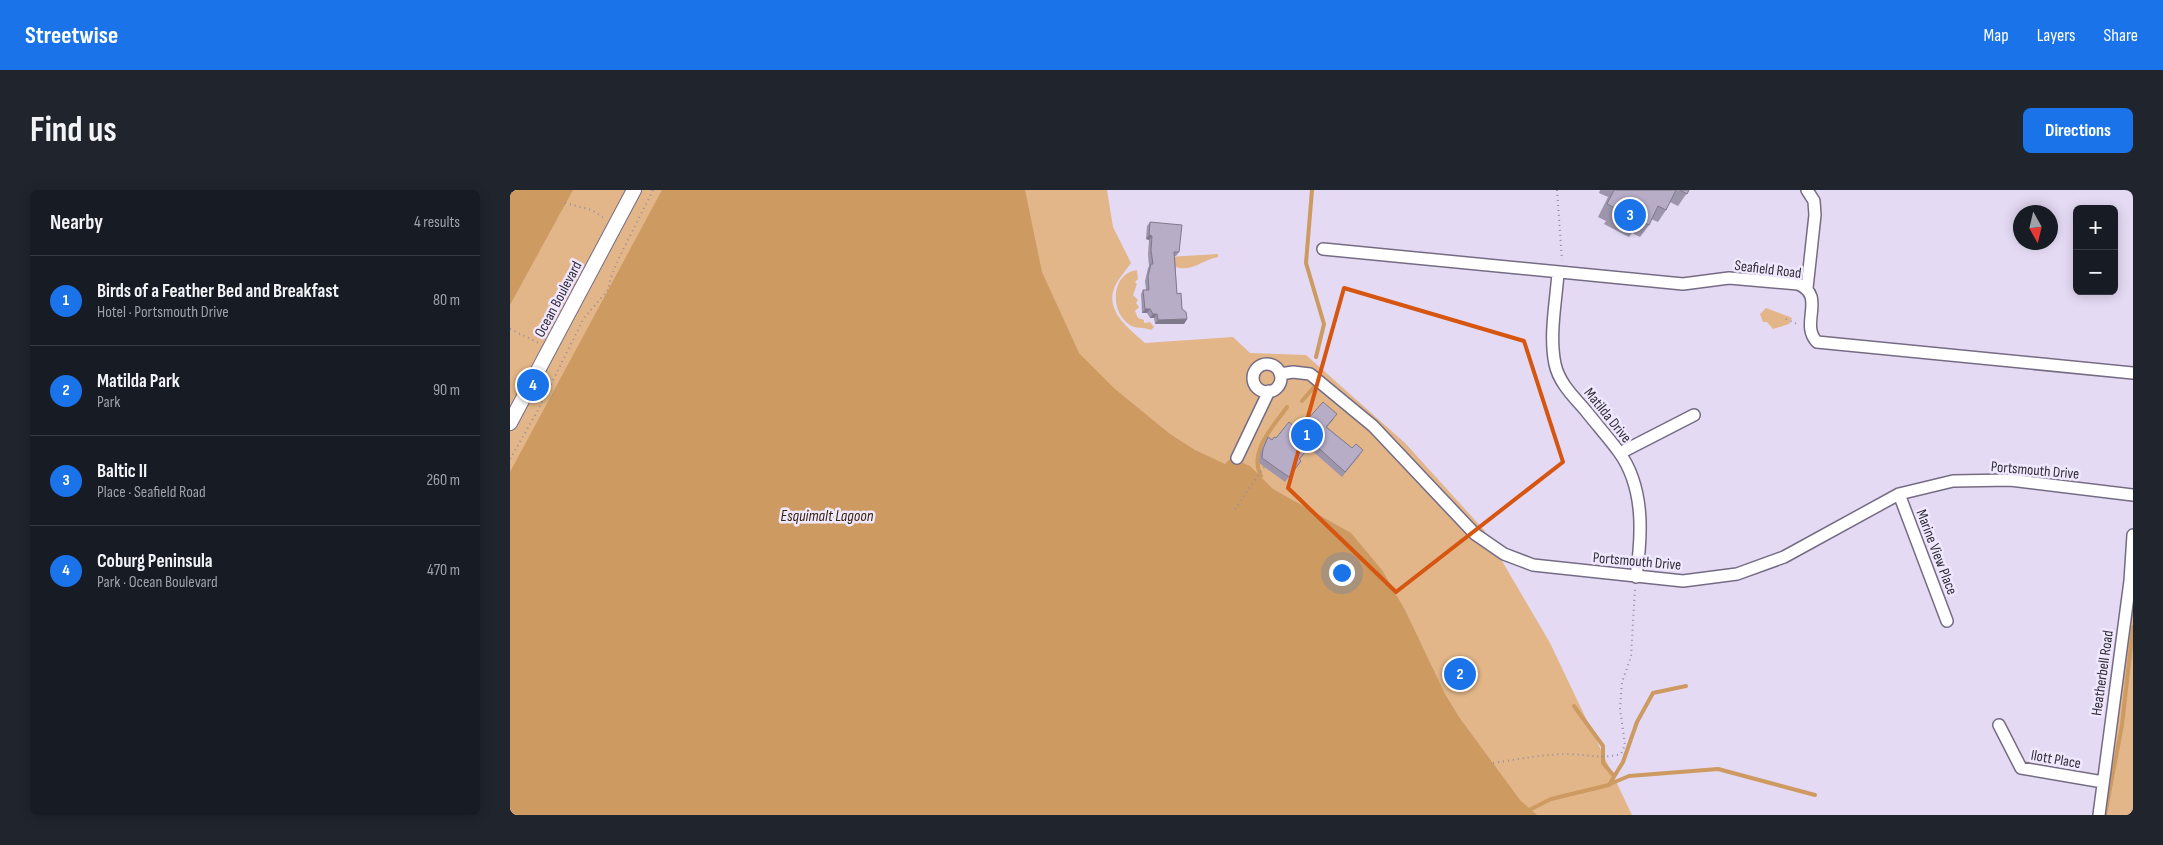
<!DOCTYPE html>
<meta charset="utf-8">
<style>
body{margin:0;font-family:"Sofia Sans Condensed",sans-serif;background:#20242c;color:#f1f3f6}
.controls{position:absolute;right:15px;top:15px;display:grid;overflow:hidden;border-radius:8px;box-shadow:0 2px 12px #0003}
.controls button{width:45px;height:45px;display:grid;place-items:center;padding:0;border:0;border-bottom:1px solid #363941;background:#171b24;color:#f1f3f6;font:25px sans-serif}
.compass{position:absolute;left:1503px;top:15px;width:45px;height:45px;border-radius:50%;background:#171b24;box-shadow:0 2px 12px #0003;rotate:172deg}
.you{position:absolute;left:831px;top:382px;width:18px;height:18px;margin:-12px;border:4px solid #fff;border-radius:50%;background:#1a73e8;box-shadow:0 0 0 8px #1a73e833}
.badge{display:grid;place-items:center;width:32px;height:32px;border-radius:50%;background:#1a73e8;color:#fff;font-size:16px;font-weight:700}
.pin{position:absolute;translate:-50% -50%;border:2px solid #fff;box-shadow:0 1px 5px #0006}
.list{margin:0;padding:0;list-style:none}
h2{display:flex;justify-content:space-between;align-items:center;height:65px;margin:0;padding:0 20px;font-size:21px}
h2 small{font-size:16px;font-weight:400;color:#9ea1a6}
.list li{display:grid;grid-template-columns:32px 1fr auto;gap:15px;align-items:center;box-sizing:border-box;height:90px;padding:0 20px;border-top:1px solid #363941}
.list b{display:block;font-size:19px;white-space:nowrap}
.list p{margin:0;font-size:16px;white-space:nowrap;color:#9ea1a6}
.list em{font-size:16px;font-style:normal;color:#9ea1a6}
.map{position:relative;flex:none;width:1623px;height:625px;overflow:hidden;border-radius:8px}
header{display:flex;align-items:center;gap:30px;box-sizing:border-box;height:70px;padding:0 25px;background:#1a73e8;color:#fff}
header strong{font-size:24px}
nav{display:flex;gap:28px;margin-inline-start:auto;font-size:18px}
.intro{display:flex;align-items:center;justify-content:space-between;box-sizing:border-box;height:120px;padding:0 30px}
h1{margin:0;font-size:35px}
.button{padding:12px 22px;border-radius:8px;background:#1a73e8;color:#fff;font-size:18px;font-weight:700}
main{display:flex;gap:30px;padding:0 30px}
aside{flex:1;background:#171b24;border-radius:8px;box-shadow:0 2px 12px #0003}
.map>svg:first-child{display:block}
.green{fill:#e2b688}
.water{fill:#cd9a62}
.lines{fill:none;stroke-linecap:round;stroke-linejoin:round}
.stream{stroke:#cd9a62;stroke-width:4}
.minor-casing{stroke:#756c84;stroke-width:14}
.tertiary-casing{stroke:#756c84;stroke-width:16}
.path{stroke:#948da0;stroke-width:2;stroke-dasharray:1 4;stroke-linecap:butt}
.minor{stroke:#fff;stroke-width:11}
.tertiary{stroke:#fff;stroke-width:14}
.wall{fill:#9d95ab}
.shaded-wall{fill:#80798b}
.building{fill:#b7adc7;stroke:#80798b}
.marked{fill:none;stroke:#d65510;stroke-width:4;stroke-linejoin:round}
.labels{text-anchor:middle;stroke-width:5;stroke-linejoin:round;paint-order:stroke}
.street-label{font-size:15px;fill:#312d37;stroke:#f0e8fe}
.water-label{font-size:16px;font-style:italic;fill:#39240b;stroke:#f0e8fe}
</style>
<header>
<strong>Streetwise</strong>
<nav><a>Map</a><a>Layers</a><a>Share</a></nav>
</header>
<div class="intro"><h1>Find us</h1><a class="button">Directions</a></div>
<main>
<aside>
<h2>Nearby<small>4 results</small></h2>
<ul class="list">
<li><span class="badge">1</span><div><b>Birds of a Feather Bed and Breakfast</b><p>Hotel · Portsmouth Drive</p></div><em>80 m</em></li>
<li><span class="badge">2</span><div><b>Matilda Park</b><p>Park</p></div><em>90 m</em></li>
<li><span class="badge">3</span><div><b>Baltic II</b><p>Place · Seafield Road</p></div><em>260 m</em></li>
<li><span class="badge">4</span><div><b>Coburg Peninsula</b><p>Park · Ocean Boulevard</p></div><em>470 m</em></li>
</ul>
</aside>
<div class="map">
<svg width="1623" height="625" viewBox="0 0 1623 625">
<rect width="100%" height="100%" fill="#e4daf4"/>
<path class="green" d="M0 0H597L603 37 621 73C616 80 609 88 605 96 594 121 619 138 635 153L723 147 740 163 796 165 895 253 974 340 1040 453 1122 625H0Z
M708 64V67C693 69 681 84 663 76L658 67Z
M627 80 628 89 625 92 627 94 623 105 628 110 626 113 629 117 625 121 628 128 634 130V133L640 132 644 137 641 140C632 136 625 141 615 131 600 116 603 83 627 80Z
M1256 118 1280 127 1282 128 1279 134 1263 139 1257 132H1253L1250 124Z
M1623 403V625H1597Z"/>
<path class="water" d="M0 0H63L0 115Z
M152 0H515L532 82 569 163 605 199 660 244 685 260 715 274 721 268 740 276 763 299 841 343 872 380 895 420 935 504 949 527 1010 610 1027 625H0V282Z"/>
<g class="lines">
<path class="stream" d="M802 0 796 73 814 134 806 167
M792 211 804 197
M751 286C738 261 764 236 777 217
M1064 516 1093 556V573L1104 586
M1100 594 1119 586 1208 579 1305 605
M1021 619 1041 609 1099 595 1113 572 1127 532 1143 503 1176 496
M1595 625 1612 535 1623 437"/>
<g class="minor-casing">
<path id="minor" d="M813 59 1173 94 1219 88 1288 94C1317 106 1289 134 1307 152L1623 183
M1048 83C1046 112 1039 145 1045 174 1049 193 1064 207 1076 221 1087 235 1099 248 1109 262 1135 298 1132 346 1126 387
M1297 98 1305 25 1304 11 1297 0
M743 188a14 14 0 1 1 28 0a14 14 0 1 1-28 0Z
M770 184 783 182 800 184 863 236 965 344 994 364 1023 375 1173 391 1227 384 1274 367 1389 304 1443 291 1500 290 1623 305
M1110 263 1184 225
M727 268 759 201
M1389 304 1437 431
M1489 535 1511 578 1593 592
M1589 625 1620 391 1623 345"/>
</g>
<g class="tertiary-casing">
<path id="tertiary" d="M0 233 124 0"/>
</g>
<path class="path" d="M1047 0 1052 70
M55 13 82 20 95 29
M1276 129 1289 135
M0 139 29 153
M0 269 27 222 74 128 98 100 101 87 109 68 143 0
M725 319 754 277
M983 573C1009 569 1034 564 1060 564 1078 565 1093 569 1111 564L1115 555 1110 518 1112 492 1121 467 1125 398"/>
<use href="#minor" class="minor"/>
<use href="#tertiary" class="tertiary"/>
</g>
<path class="wall" d="M1090 0H1179L1168 16 1160 12 1156 20 1148 32 1141 29 1139 35 1130 47 1122 43 1119 47 1094 34 1096 31 1088 27 1098 7 1089 3Z
M640 32 669 62 666 66H665L667 104 672 119 677 129 674 134H645L644 128H640L637 123H632L631 104 633 100H636L635 91 638 78 639 76 638 64 639 50 636 49 637 36Z
M824 229 817 237 850 265 832 287 799 258 790 269 791 271 775 292 749 273 750 263 755 252 758 247 762 249 766 248 788 240Z"/>
<path class="shaded-wall" d="M639 45 642 46 639 50 636 49Z
M635 119H640L637 123H632Z
M643 124H647L644 128H640Z
M677 129 674 134H645L648 130Z"/>
<path class="building" d="M1104 0H1166L1156 20 1148 16 1139 35 1130 31 1128 34 1103 22 1105 18 1097 14Z
M1170 0H1179L1177 4Z
M640 32 672 35 669 62H664L667 104 671 103 672 119 676 122 677 129 648 130 647 124H643L640 119H635L633 100H639L638 86 641 74H643L641 60 642 46 639 45Z
M813 212 827 224 816 237 842 258 846 254 853 260 835 282 803 253 789 269 791 271 779 287 752 268 753 259 758 247 762 250 764 247 766 248 779 232 788 240Z"/>
<path class="marked" d="M834 98 1014 151 1053 272 886 402 778 298Z"/>
<g class="labels">
<g class="street-label">
<text transform="translate(1258 79) rotate(7)" y="5">Seafield Road</text>
<text transform="translate(48 109) rotate(-62)" y="5">Ocean Boulevard</text>
<text transform="translate(1098 225) rotate(51)" y="5">Matilda Drive</text>
<text transform="translate(1525 280) rotate(5)" y="5">Portsmouth Drive</text>
<text transform="translate(1427 362) rotate(69)" y="5">Marine View Place</text>
<text transform="translate(1127 371) rotate(5)" y="5">Portsmouth Drive</text>
<text transform="translate(1592 483) rotate(-82)" y="5">Heatherbell Road</text>
<text transform="translate(1546 569) rotate(10)" y="5">Ilott Place</text>
</g>
<g class="water-label">
<text x="317" y="331">Esquimalt Lagoon</text>
</g>
</g>
</svg>
<div class="controls">
<button>+</button>
<button>−</button>
</div>
<svg class="compass" viewBox="-18 -18 36 36"><path d="M0-13l5 13h-10z" fill="#e53935"/><path d="M0 13l5-13h-10z" fill="#9ea1a6"/></svg>
<div class="you"></div>
<div class="pin badge" style="left:797px;top:245px">1</div>
<div class="pin badge" style="left:950px;top:484px">2</div>
<div class="pin badge" style="left:1120px;top:25px">3</div>
<div class="pin badge" style="left:23px;top:195px">4</div>
</div>
</main>
